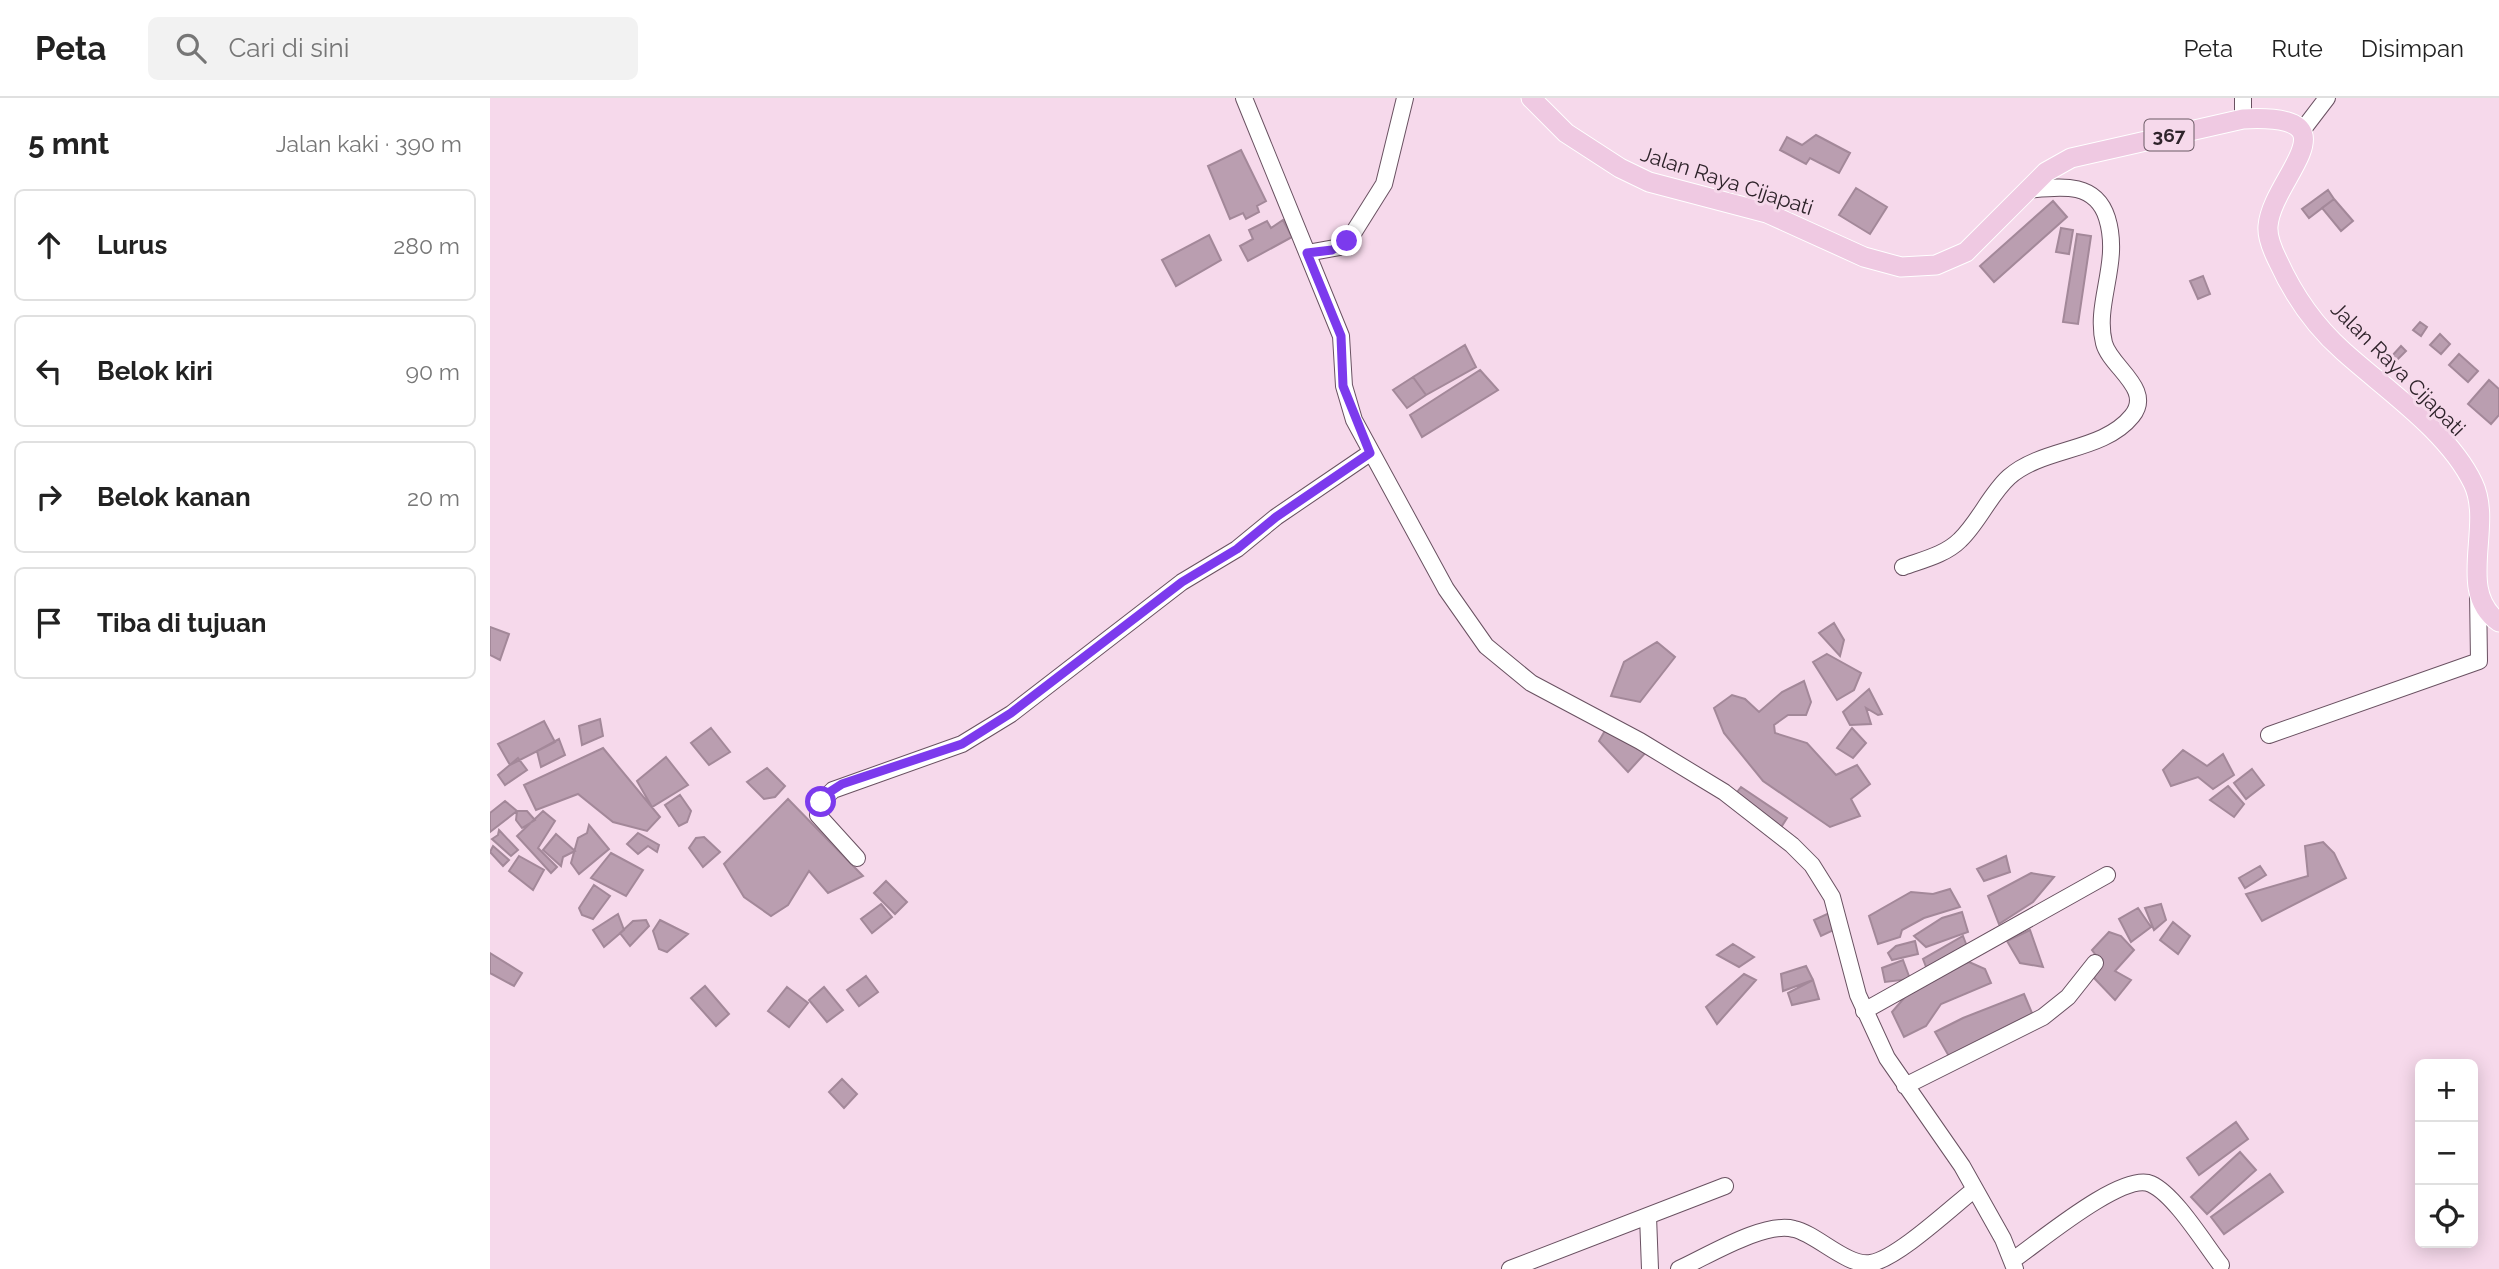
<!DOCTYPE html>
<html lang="id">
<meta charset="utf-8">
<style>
body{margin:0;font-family:Raleway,sans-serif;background:#f2f2f2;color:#222}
.controls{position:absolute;right:21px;bottom:21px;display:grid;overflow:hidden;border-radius:10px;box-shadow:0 4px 18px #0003}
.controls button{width:63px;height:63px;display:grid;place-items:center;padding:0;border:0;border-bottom:2px solid #e0e0e0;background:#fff;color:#222;font:35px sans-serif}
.stop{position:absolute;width:21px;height:21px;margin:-16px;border:5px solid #7c3aed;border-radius:50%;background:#fff}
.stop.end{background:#7c3aed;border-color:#fff;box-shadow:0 2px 7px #0008}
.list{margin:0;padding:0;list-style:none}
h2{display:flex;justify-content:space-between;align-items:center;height:91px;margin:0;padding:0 28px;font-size:30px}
h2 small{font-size:23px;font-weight:400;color:#767676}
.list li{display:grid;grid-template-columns:46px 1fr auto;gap:21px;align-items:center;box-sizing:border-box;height:112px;margin:0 14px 14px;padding:0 14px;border:2px solid #e0e0e0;border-radius:10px}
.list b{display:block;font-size:26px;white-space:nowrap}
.list em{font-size:23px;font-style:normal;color:#767676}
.icon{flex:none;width:38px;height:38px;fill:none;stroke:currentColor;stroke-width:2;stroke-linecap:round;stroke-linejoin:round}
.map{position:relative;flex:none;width:2009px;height:1171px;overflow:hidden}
header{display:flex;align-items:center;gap:42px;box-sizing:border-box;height:98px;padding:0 35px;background:#fff;border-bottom:2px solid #e0e0e0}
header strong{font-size:33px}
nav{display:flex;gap:38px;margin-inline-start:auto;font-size:24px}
.search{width:490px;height:63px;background:#f2f2f2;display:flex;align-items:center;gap:18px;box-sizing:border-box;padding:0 24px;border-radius:10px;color:#767676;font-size:26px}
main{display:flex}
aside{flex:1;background:#fff}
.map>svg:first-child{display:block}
.building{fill:#ba9eb0;stroke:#a38899;stroke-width:2}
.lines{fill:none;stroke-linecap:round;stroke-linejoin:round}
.minor-casing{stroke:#695161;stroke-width:18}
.major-casing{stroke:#fff;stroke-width:21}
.minor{stroke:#fff;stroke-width:16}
.major{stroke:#efc9e2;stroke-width:19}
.route{stroke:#7c3aed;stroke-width:9}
.labels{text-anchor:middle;stroke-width:6;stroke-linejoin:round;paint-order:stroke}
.shield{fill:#f6d9eb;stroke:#6b5a65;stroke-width:2}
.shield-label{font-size:19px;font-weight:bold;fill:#2f242b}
.street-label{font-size:21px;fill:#2f242b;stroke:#f6d9eb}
</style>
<header>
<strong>Peta</strong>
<div class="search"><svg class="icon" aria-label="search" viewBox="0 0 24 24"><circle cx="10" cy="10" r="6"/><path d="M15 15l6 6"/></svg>Cari di sini</div>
<nav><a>Peta</a><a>Rute</a><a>Disimpan</a></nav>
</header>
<main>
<aside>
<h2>5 mnt<small>Jalan kaki · 390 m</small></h2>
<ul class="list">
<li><svg class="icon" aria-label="ahead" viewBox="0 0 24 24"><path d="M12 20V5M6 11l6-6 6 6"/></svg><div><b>Lurus</b></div><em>280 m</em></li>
<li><svg class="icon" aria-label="left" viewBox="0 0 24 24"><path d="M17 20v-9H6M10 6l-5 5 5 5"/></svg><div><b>Belok kiri</b></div><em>90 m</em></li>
<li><svg class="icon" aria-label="right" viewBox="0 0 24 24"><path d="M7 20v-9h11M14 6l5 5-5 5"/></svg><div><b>Belok kanan</b></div><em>20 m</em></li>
<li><svg class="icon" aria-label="arrive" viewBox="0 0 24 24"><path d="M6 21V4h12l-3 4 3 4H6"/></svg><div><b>Tiba di tujuan</b></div></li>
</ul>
</aside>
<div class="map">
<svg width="2009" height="1171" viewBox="0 0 2009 1171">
<rect width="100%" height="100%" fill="#f6d9eb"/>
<path class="building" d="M1326 37 1360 55 1349 75 1320 60 1316 66 1290 52 1297 39 1312 47Z
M751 52 776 103 767 108 769 114 756 121 753 115 740 121 718 68Z
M1366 90 1397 109 1380 136 1349 117Z
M1838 92 1844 101 1819 120 1812 111Z
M1844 101 1863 123 1851 133 1832 110Z
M1563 103 1577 119 1504 184 1490 168Z
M793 122 802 139 758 163 750 148 763 141 759 132 777 123 781 130Z
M1571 130 1583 132 1579 156 1566 154Z
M1587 136 1601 138 1588 226 1573 224Z
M719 137 731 162 686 188 672 162Z
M1713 178 1720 196 1708 201 1700 183Z
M1930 224 1937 229 1931 238 1923 232Z
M1950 236 1960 246 1951 256 1940 247Z
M975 247 986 269 936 297 923 279Z
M1911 248 1916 253 1907 262 1902 258Z
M1969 256 1988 273 1978 284 1959 267Z
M990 272 1008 292 932 339 920 317Z
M923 279 936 297 917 310 903 292Z
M1999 282 2009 291V317L2001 326 1978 306Z
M1344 525 1354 542 1350 558 1329 535Z
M0 529 19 536 10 562 0 557Z
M1167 544 1185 559 1150 604 1121 598 1134 564Z
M1337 556 1371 575 1364 592 1347 602 1323 564Z
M1314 583 1321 604 1316 617H1298L1284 627 1285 635 1317 645 1346 677 1367 667 1380 686 1361 701 1370 718 1340 729 1273 683 1234 635 1224 610 1242 597 1255 601 1269 614 1292 594Z
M1379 591 1392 616 1388 617 1376 610 1381 626 1360 627 1353 614Z
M110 621 113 638 92 647 89 628Z
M54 623 65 644 20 667 8 646Z
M1117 629 1158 652 1138 674 1109 643Z
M221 630 240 654 219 667 201 645Z
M1362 630 1376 645 1363 660 1347 650Z
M69 641 75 657 51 669 47 653Z
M113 650 170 719 157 733 123 724 88 696 46 712 34 687Z
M1693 652 1717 668 1733 656 1744 677 1723 691 1708 679 1681 688 1673 672Z
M176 659 198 687 162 709 147 683Z
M28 660 37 672 15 687 8 677Z
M277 670 295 688 285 699 274 701 257 684Z
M1762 671 1774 687 1756 701 1744 685Z
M1738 688 1754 706 1744 719 1720 702Z
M1251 689 1297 720 1290 731 1244 698Z
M190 697 201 713 197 724 189 728 175 707Z
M298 701 373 778 338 795 319 773 298 807 281 818 254 799 234 766Z
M15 703 27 713 0 734V715Z
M27 713H37L45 722 32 730 26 722Z
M53 713 65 723 48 750 67 769 61 775 27 738Z
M99 727 119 751 89 776 81 765 88 740 97 735Z
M9 732 28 752 21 758 2 741 8 737Z
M148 735 169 747 167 754 158 748 148 756 137 746Z
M66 736 85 753 73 759 71 768 53 752Z
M214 739 230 754 213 769 199 750 206 740Z
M1833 744 1844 755 1856 780 1772 823 1756 796 1818 778 1815 748Z
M3 748 19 762 13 768 0 754Z
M121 755 153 772 136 798 101 780Z
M29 758 54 772 43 792 19 773Z
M1516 758 1520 774 1494 783 1487 771Z
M1770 768 1776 777 1755 790 1749 780Z
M1541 775 1564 779 1543 804 1509 826 1498 798Z
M396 783 417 804 405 816 384 795Z
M104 787 120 798 103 821 92 817 89 810Z
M1460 791 1470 809 1434 820 1412 832 1410 839 1388 846 1379 818 1421 794 1443 796Z
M391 806 402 819 382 835 371 821Z
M1671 806 1676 822 1664 832 1655 810Z
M1648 810 1661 829 1641 844 1629 821Z
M1344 813 1348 830 1331 838 1324 822Z
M1472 814 1478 834 1436 849 1424 838 1452 820Z
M128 816 134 832 114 849 103 832Z
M156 822 159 828 140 848 130 835 143 823Z
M170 822 198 836 177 854 169 851 163 833Z
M1683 824 1700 838 1688 856 1670 842Z
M1540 832 1553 869 1530 865 1517 843Z
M1619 834 1631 838 1644 852 1625 873 1641 882 1625 902 1604 880 1611 864 1602 852Z
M1473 838 1478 851 1438 874 1433 861Z
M1425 843 1428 856 1402 862 1398 855 1406 848Z
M1243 846 1264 859 1249 869 1227 857Z
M0 855 32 875 24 888 0 875Z
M1413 862 1420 881 1395 884 1392 870Z
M1479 864 1495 871 1501 885 1451 906 1436 928 1414 939 1402 914 1428 884Z
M1316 868 1323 882 1293 893 1291 876Z
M1254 876 1266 882 1227 926 1216 909Z
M376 878 388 894 369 908 357 892Z
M1323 882 1329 901 1302 907 1298 895Z
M215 888 239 916 226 928 201 900Z
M297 889 318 905 299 929 278 913Z
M334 889 353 912 337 924 319 902Z
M1534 896 1542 915 1534 924 1460 960 1445 934 1473 920Z
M352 981 367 996 354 1010 339 994Z
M1746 1024 1758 1041 1709 1077 1697 1060Z
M1750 1054 1766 1072 1717 1116 1701 1099Z
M1780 1076 1793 1094 1734 1136 1721 1119Z"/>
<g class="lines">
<g class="minor-casing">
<path id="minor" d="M754 0 851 238 854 288 864 322 956 491 996 548 1041 585 1150 643 1234 694 1302 747 1322 767 1342 799 1368 897 1397 960 1472 1068 1513 1141 1525 1171
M1753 0V21
M1811 34 1837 0
M817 155 850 149 862 137 894 86 915 0
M1413 469C1432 462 1455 457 1470 442 1489 424 1500 396 1519 379 1553 349 1613 354 1642 318 1664 291 1620 269 1614 245 1604 205 1631 165 1617 120 1605 82 1568 89 1537 92
M1779 637 1989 563 1988 494
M367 760 328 717 331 704 343 692 472 646 521 616 692 484 747 451 786 419 880 355
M1374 913 1617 777
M1415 988 1553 919 1578 899 1605 865
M1158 1118 1160 1171
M1523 1162C1548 1145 1633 1073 1661 1086 1685 1097 1714 1145 1731 1167
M1020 1171 1235 1088
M1189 1171C1218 1158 1274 1123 1304 1131 1327 1136 1357 1169 1381 1165 1407 1161 1462 1109 1485 1091"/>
</g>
<g class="major-casing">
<path id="major" d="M1041 0 1076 35 1130 70 1159 84 1277 115 1374 159 1411 169 1446 167 1476 154 1556 74 1581 60 1753 21C1870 15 1782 79 1778 128 1777 139 1783 153 1788 163 1803 196 1826 229 1853 253 1895 291 1958 333 1983 385 2004 428 1965 493 2009 524"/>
</g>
<use href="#minor" class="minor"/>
<use href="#major" class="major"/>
</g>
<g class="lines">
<path class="route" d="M331 704 335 697 352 686 472 646 521 615 692 484 747 451 786 419 880 355 853 288 851 238 817 155 842 152 857 143"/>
</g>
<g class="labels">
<rect class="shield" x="1654.5" y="21.5" width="49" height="31" rx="5"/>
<g class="shield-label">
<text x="1679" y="44">367</text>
</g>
<g class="street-label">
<text transform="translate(1237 83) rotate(18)" y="7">Jalan Raya Cijapati</text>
<text transform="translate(1908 271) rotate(45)" y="7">Jalan Raya Cijapati</text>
</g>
</g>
</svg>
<div class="controls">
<button>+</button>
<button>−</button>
<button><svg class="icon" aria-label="locate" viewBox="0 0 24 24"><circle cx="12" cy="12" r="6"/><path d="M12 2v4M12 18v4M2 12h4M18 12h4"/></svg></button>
</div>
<div class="stop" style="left:331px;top:704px"></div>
<div class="stop end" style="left:857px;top:143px"></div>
</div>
</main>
